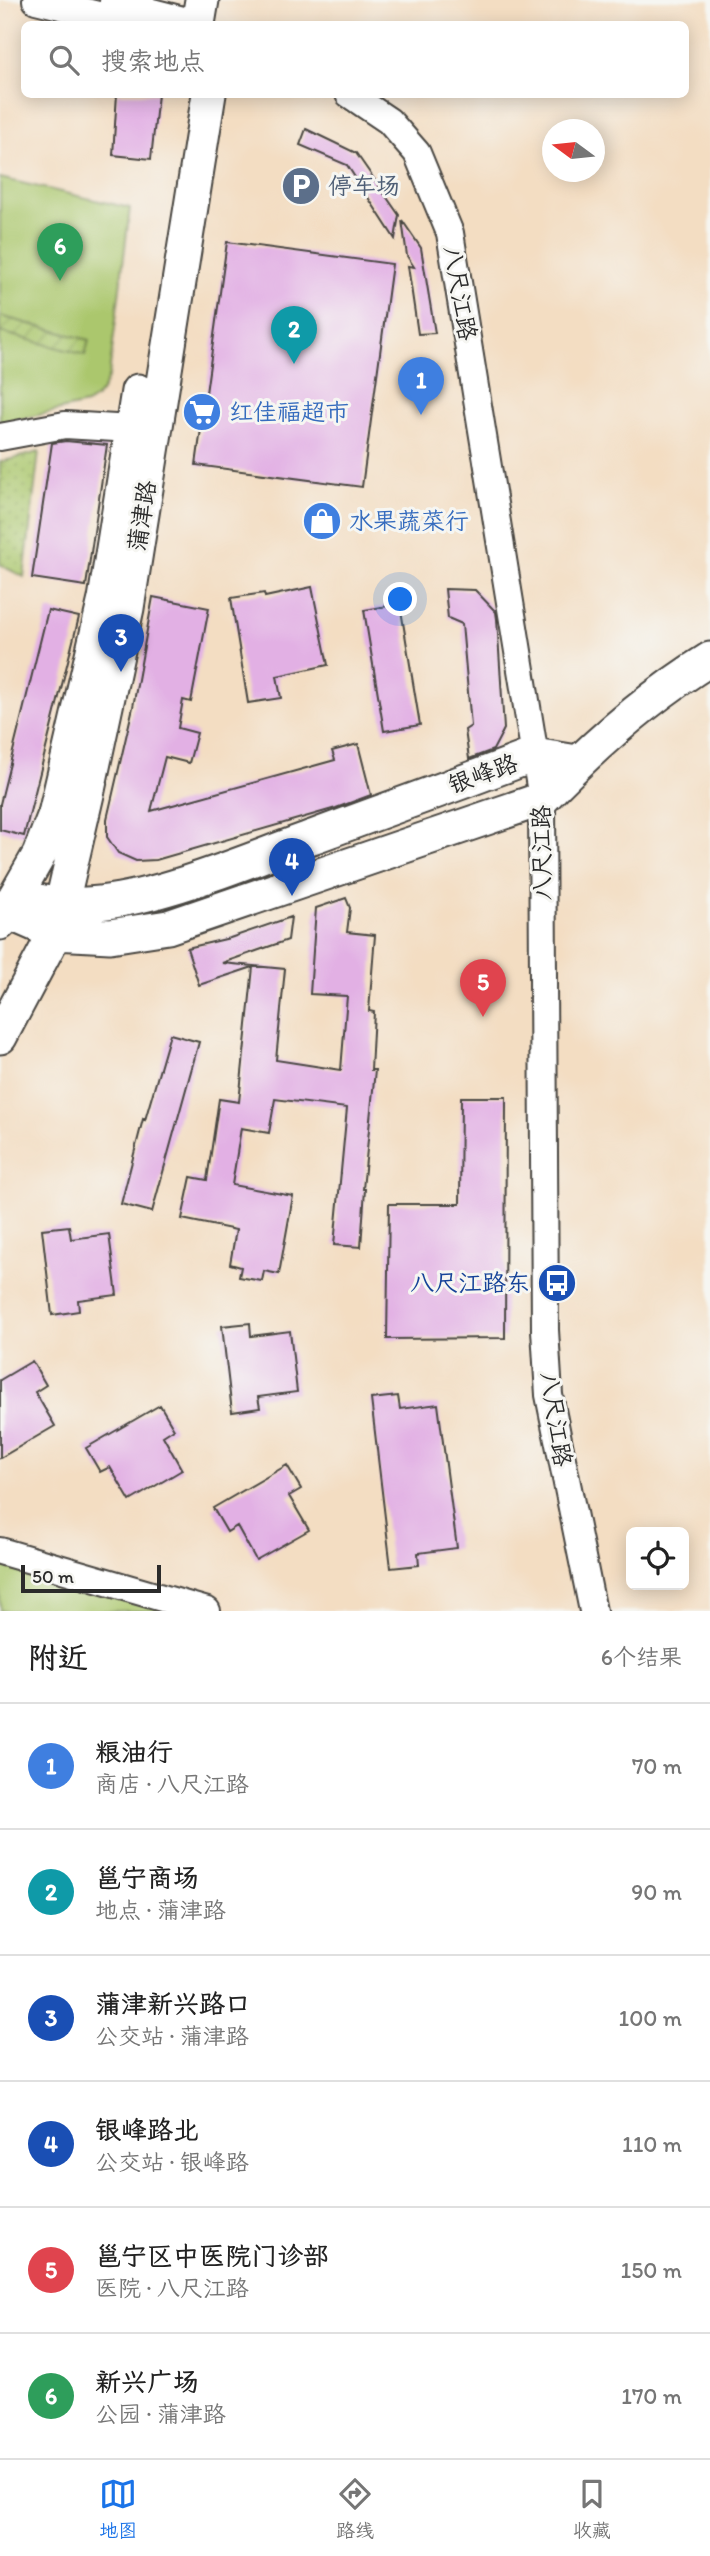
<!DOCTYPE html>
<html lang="zh">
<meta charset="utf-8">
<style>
body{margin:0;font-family:Itim,"LXGW WenKai TC",sans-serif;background:#f6f6f6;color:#222}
.controls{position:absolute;right:21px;bottom:21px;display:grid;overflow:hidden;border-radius:10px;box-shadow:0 4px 18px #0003}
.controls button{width:63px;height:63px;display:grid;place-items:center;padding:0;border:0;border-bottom:2px solid #e0e0e0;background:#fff;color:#222;font:35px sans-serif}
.compass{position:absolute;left:542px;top:119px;width:63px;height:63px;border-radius:50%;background:#fff;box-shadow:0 4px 18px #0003;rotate:285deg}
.scale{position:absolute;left:21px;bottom:18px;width:140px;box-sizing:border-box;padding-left:7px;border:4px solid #2b2b2b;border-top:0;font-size:19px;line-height:24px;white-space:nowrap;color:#2b2b2b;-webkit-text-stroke:5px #f6f6f2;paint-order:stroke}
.you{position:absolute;left:401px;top:600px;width:24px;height:24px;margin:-18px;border:5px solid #fff;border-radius:50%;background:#1a73e8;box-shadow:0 0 0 10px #1a73e833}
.badge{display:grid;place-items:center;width:46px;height:46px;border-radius:50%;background:#1a73e8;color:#fff;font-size:23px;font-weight:700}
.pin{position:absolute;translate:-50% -58px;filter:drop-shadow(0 2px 4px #0008)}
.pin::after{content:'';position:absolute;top:37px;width:24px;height:21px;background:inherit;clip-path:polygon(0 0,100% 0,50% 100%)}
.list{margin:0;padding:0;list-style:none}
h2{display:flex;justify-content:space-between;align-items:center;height:91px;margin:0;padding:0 28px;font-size:30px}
h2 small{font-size:23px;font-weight:400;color:#767676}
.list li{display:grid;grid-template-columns:46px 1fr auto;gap:21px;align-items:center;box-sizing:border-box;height:126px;padding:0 28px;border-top:2px solid #e0e0e0}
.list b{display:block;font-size:26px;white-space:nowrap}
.list p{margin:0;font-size:23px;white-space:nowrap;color:#767676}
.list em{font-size:23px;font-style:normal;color:#767676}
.icon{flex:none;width:38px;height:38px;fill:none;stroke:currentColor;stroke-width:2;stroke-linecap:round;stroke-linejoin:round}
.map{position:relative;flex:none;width:710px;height:1611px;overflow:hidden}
.search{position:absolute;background:#fff;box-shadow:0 4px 18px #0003;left:21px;right:21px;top:21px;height:77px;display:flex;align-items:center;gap:18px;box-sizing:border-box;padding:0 24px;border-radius:10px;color:#767676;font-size:26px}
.sheet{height:847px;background:#fff}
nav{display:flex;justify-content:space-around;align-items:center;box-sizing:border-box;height:98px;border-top:2px solid #e0e0e0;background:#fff;font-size:19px;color:#767676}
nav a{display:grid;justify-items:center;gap:4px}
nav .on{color:#1a73e8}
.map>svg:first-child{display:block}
.grass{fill:url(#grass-dots);stroke:#6b794c;stroke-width:2}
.park{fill:#abc76d;stroke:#6b794c;stroke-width:2}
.garden{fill:url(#garden-furrows);stroke:#6b794c;stroke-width:2}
.building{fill:#e2b0e4}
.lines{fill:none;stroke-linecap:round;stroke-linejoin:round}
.minor-casing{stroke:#494642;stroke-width:30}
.major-casing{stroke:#494642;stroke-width:37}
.minor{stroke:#fff;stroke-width:26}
.major{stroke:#fff;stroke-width:33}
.labels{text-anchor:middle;stroke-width:6;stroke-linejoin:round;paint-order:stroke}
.service-label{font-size:24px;fill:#4e5e75;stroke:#f6f6f2;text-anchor:start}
.street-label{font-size:24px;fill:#2b2b2b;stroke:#f6f6f2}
.shop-label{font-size:24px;fill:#366cbe;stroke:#f6f6f2;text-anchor:start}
.transit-label{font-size:24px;fill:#164399;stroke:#f6f6f2;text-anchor:end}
</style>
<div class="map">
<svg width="710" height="1611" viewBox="0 0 710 1611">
<defs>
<pattern id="grass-dots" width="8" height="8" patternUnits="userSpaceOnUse" patternTransform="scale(1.75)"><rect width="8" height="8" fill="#abc76d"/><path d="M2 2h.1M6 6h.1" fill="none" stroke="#93ab5f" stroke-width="1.8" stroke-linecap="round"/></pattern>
<pattern id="garden-furrows" width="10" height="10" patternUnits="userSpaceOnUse" patternTransform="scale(1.75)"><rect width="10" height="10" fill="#abc76d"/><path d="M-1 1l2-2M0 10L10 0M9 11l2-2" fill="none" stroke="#93ab5f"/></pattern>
</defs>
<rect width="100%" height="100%" fill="#f6f6f2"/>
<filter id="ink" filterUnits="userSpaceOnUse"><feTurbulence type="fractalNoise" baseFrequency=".0143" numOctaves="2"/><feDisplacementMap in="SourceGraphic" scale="14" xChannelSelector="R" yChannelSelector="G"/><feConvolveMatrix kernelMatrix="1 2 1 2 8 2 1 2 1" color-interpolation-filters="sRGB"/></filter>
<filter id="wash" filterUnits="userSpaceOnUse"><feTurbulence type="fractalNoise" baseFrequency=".00686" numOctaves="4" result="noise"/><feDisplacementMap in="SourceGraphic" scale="28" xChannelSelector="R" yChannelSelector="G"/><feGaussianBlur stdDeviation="1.57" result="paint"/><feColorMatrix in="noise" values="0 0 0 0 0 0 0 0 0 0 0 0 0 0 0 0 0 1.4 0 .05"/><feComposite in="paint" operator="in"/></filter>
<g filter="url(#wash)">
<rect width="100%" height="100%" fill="#f3ddc2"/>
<path class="grass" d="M39 452 24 577 0 565V462Z"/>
<path class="park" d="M0 178 130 208 109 375C104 389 100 397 86 404L0 424Z
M0 1551 207 1611H0Z"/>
<path class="garden" d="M0 316 89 340 85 355 0 332Z"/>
<g id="blocks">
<path class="building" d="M117 94H158L151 159 113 155Z
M306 129 356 153 399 215 395 239 347 165 300 145Z
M402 220 421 248 435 333 418 334 408 266 414 267 407 256Z
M227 242 392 264 362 487 196 465Z
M66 441 107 445 86 586 32 578 52 443Z
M312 587 328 665 277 676 281 698 248 703 231 598 264 593 265 597Z
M445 589 475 590 496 612 497 619 504 729 493 750 469 759 465 730 471 726 462 624 448 618Z
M153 597 209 608 191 702 183 700 178 728 197 733 189 763 165 757 151 811 335 760 332 751 358 744 371 795 336 808 156 860 136 861 118 853 107 837V819L133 707Z
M400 604 420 725 384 731 364 610Z
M48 610 79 617 24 836 0 830V804Z
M346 898 350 908 347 932 375 935 369 1011 374 1012 371 1070H375L363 1189H365L361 1247 334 1245 347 1108 275 1099 269 1133 241 1128 232 1185 293 1196 279 1274 264 1271 262 1281 239 1277 241 1267 230 1264 236 1230 182 1219 191 1177 207 1180 219 1099 239 1102 253 967 199 985 187 948 230 938 291 917 288 940 222 963 285 969 276 1060 341 1070 347 996 310 994 316 908Z
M170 1034 199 1042 152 1212 121 1204 143 1119 145 1120Z
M461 1097H506L505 1338 387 1339 389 1204H460Z
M69 1226 71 1239 109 1234 117 1295 78 1300 79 1311 52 1315 42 1229Z
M250 1323 251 1336 290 1331 297 1392 258 1397 260 1408 232 1412 222 1326Z
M32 1361 46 1385 35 1392 55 1426 0 1458V1380Z
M398 1396 400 1409 438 1404 457 1548 418 1553 419 1565 391 1568 371 1399Z
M160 1405 174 1429 163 1436 182 1470 130 1501 110 1467 100 1472 86 1448Z
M287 1465 301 1489 289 1496 309 1530 256 1560 237 1526 227 1532 213 1508Z"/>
</g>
</g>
<g filter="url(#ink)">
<use href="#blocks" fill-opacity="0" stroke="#494642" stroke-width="2"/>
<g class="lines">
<g class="minor-casing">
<path id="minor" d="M36 0 135 24
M113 2 199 24
M349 94 389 121 417 153 450 233 542 799 545 1330 549 1395 593 1611
M0 437 65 425 132 429
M0 1551 207 1611"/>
</g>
<g class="major-casing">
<path id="major" d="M198 24 202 0
M39 901C119 919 238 863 315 836 388 809 461 783 534 755L577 762
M0 909 55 933 110 936 168 927 542 799C593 746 648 697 710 659
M0 923 39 855 55 814 105 599 138 391
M0 1037 55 933 88 790 127 608 209 94"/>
</g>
<use href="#minor" class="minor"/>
<use href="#major" class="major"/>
</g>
</g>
<defs>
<g id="parking-disc" transform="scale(2.0125)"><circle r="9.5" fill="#5c6f8a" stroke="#f6f6f2"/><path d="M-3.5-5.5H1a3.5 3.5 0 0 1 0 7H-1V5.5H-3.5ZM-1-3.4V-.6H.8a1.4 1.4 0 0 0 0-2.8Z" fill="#fff"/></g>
<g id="supermarket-disc" transform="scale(2.0125)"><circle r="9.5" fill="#3f7fe0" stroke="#f6f6f2"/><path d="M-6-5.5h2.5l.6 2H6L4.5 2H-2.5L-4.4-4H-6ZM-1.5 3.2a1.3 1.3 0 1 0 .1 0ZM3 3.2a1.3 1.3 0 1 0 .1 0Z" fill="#fff"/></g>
<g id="shop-disc" transform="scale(2.0125)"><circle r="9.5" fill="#3f7fe0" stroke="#f6f6f2"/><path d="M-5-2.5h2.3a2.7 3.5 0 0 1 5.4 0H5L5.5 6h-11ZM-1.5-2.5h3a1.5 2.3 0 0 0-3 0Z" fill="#fff"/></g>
<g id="bus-disc" transform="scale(2.0125)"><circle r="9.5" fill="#1a4fb4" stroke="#f6f6f2"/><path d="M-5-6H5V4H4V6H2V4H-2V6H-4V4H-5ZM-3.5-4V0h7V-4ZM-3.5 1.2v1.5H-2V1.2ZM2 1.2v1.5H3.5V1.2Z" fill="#fff"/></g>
</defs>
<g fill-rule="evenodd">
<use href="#parking-disc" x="301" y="186"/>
<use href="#supermarket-disc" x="202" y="412"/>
<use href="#shop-disc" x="322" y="521"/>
<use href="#bus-disc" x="557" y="1283"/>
</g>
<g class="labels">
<g class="service-label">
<text x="328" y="194">停车场</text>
</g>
<g class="street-label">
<text transform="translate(460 293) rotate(80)" y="8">八尺江路</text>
<text transform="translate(142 516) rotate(-81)" y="8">蒲津路</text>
<text transform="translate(483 774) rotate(-20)" y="8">银峰路</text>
<text transform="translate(542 853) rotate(-91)" y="8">八尺江路</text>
<text transform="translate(556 1419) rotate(81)" y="8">八尺江路</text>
</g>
<g class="shop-label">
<text x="229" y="420">红佳福超市</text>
<text x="349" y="529">水果蔬菜行</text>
</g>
<g class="transit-label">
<text x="530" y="1291">八尺江路东</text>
</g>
</g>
</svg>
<div class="controls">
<button><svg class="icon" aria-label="locate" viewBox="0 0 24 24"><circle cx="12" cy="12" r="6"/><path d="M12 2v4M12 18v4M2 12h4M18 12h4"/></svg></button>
</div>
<svg class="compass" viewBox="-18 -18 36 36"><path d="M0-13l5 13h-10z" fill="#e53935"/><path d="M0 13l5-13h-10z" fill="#767676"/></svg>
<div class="scale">50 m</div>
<div class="you"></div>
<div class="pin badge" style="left:421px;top:415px;background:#3f7fe0">1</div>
<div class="pin badge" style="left:294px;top:364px;background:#0f9aa8">2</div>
<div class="pin badge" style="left:121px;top:672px;background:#1a4fb4">3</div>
<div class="pin badge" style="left:292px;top:896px;background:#1a4fb4">4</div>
<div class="pin badge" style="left:483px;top:1017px;background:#e0444e">5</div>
<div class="pin badge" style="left:60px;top:281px;background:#2e9e5b">6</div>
<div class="search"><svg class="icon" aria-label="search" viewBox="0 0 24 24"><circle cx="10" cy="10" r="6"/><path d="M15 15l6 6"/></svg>搜索地点</div>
</div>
<section class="sheet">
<h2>附近<small>6个结果</small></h2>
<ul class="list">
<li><span class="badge" style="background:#3f7fe0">1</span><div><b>粮油行</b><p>商店 · 八尺江路</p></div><em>70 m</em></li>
<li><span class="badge" style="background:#0f9aa8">2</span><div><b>邕宁商场</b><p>地点 · 蒲津路</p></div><em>90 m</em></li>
<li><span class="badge" style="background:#1a4fb4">3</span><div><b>蒲津新兴路口</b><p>公交站 · 蒲津路</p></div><em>100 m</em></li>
<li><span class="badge" style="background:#1a4fb4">4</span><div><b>银峰路北</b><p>公交站 · 银峰路</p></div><em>110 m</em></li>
<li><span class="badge" style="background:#e0444e">5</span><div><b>邕宁区中医院门诊部</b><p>医院 · 八尺江路</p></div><em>150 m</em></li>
<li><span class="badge" style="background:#2e9e5b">6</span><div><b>新兴广场</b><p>公园 · 蒲津路</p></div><em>170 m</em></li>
</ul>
</section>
<nav>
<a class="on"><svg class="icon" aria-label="map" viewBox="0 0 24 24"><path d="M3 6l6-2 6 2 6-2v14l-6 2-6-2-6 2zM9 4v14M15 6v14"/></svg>地图</a>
<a><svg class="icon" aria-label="directions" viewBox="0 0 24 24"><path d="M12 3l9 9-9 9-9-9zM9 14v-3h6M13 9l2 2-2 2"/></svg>路线</a>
<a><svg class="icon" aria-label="saved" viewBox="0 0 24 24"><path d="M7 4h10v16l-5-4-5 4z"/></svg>收藏</a>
</nav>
